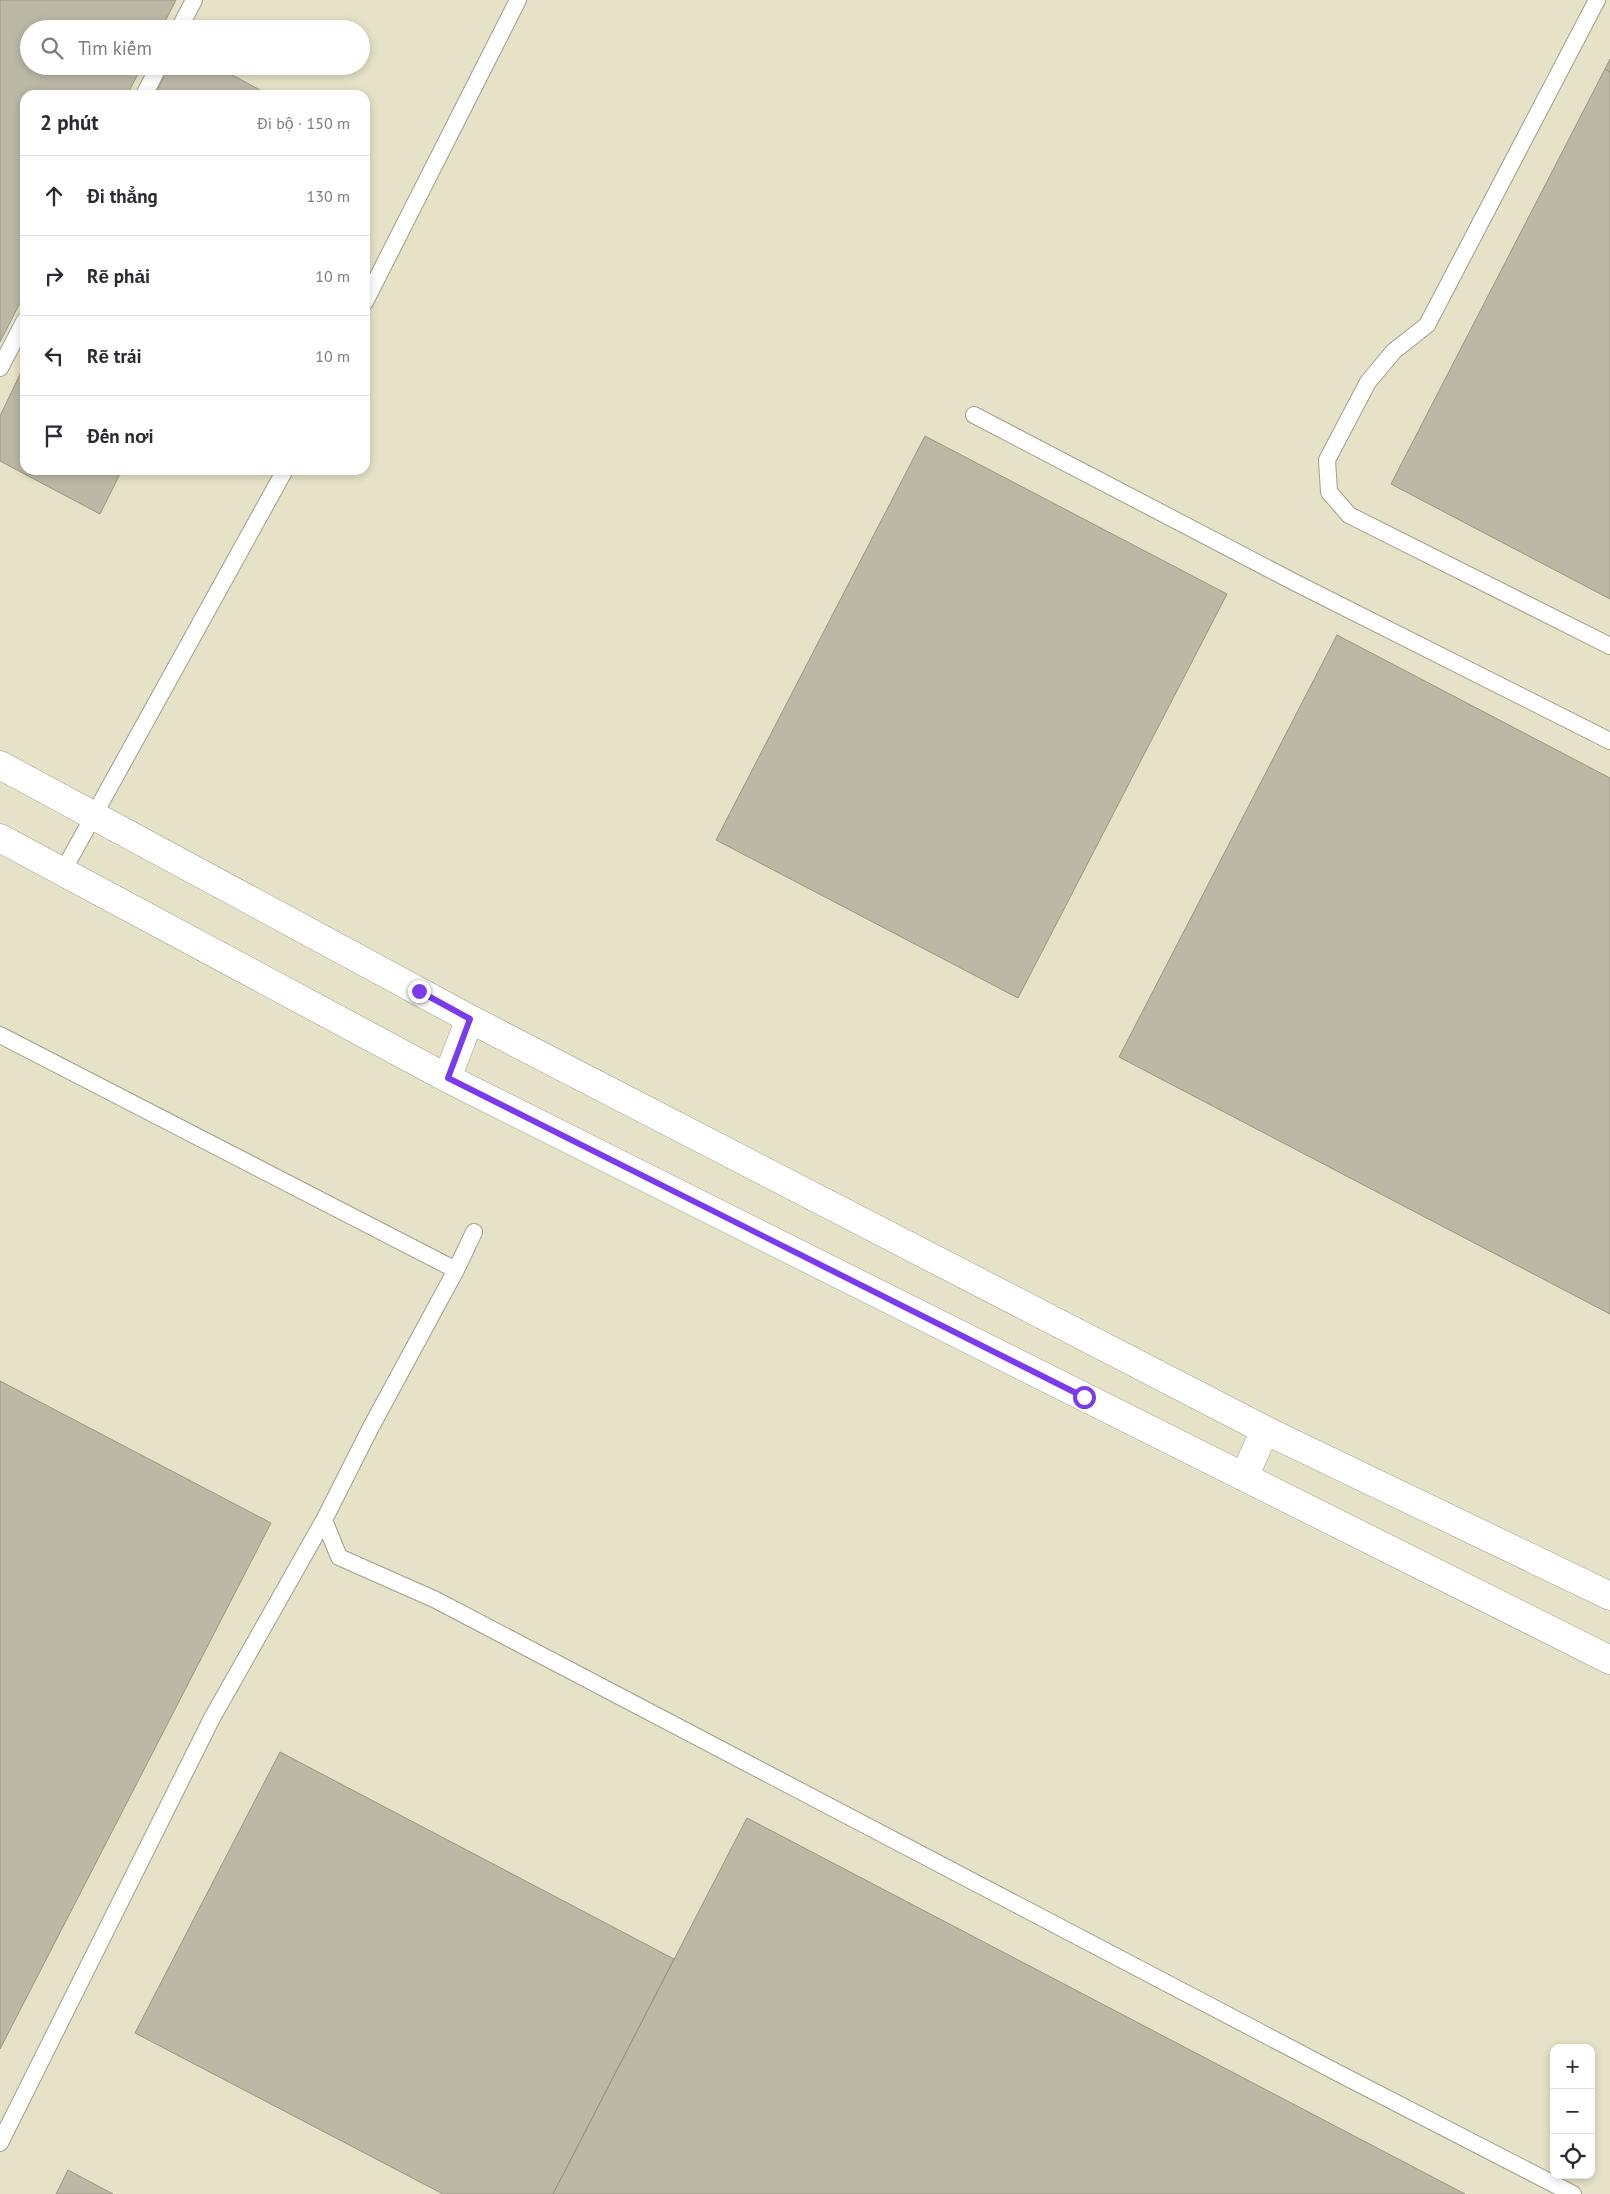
<!DOCTYPE html>
<html lang="vi">
<meta charset="utf-8">
<style>
body{margin:0;font-family:"PT Sans",sans-serif;background:#f7f7f7;color:#2b2b33}
.controls{position:absolute;right:15px;bottom:15px;display:grid;overflow:hidden;border-radius:10px;box-shadow:0 2px 8px #0003}
.controls button{width:45px;height:45px;display:grid;place-items:center;padding:0;border:0;border-bottom:1px solid #e1e1e2;background:#fff;color:#2b2b33;font:25px sans-serif}
.stop{position:absolute;width:15px;height:15px;margin:-11px;border:4px solid #7c3aed;border-radius:50%;background:#fff}
.stop.end{background:#7c3aed;border-color:#fff;box-shadow:0 1px 5px #0008}
.list{margin:0;padding:0;list-style:none}
h2{display:flex;justify-content:space-between;align-items:center;height:65px;margin:0;padding:0 20px;font-size:21px}
h2 small{font-size:16px;font-weight:400;color:#7c7c81}
.list li{display:grid;grid-template-columns:32px 1fr auto;gap:15px;align-items:center;box-sizing:border-box;height:80px;padding:0 20px;border-top:1px solid #e1e1e2}
.list b{display:block;font-size:19px;white-space:nowrap}
.list em{font-size:16px;font-style:normal;color:#7c7c81}
.icon{flex:none;width:28px;height:28px;fill:none;stroke:currentColor;stroke-width:2;stroke-linecap:round;stroke-linejoin:round}
.map{position:relative;flex:none;width:1610px;height:2194px;overflow:hidden}
.search{position:absolute;background:#fff;box-shadow:0 2px 8px #0003;left:20px;top:20px;width:350px;height:55px;display:flex;align-items:center;gap:12px;box-sizing:border-box;padding:0 18px;border-radius:28px;color:#7c7c81;font-size:19px}
.panel{position:absolute;background:#fff;box-shadow:0 2px 8px #0003;left:20px;top:90px;width:350px;height:385px;border-radius:15px}
.map>svg:first-child{display:block}
.built{fill:#e5e2c7;fill-rule:evenodd}
.building{fill:#bbb8a6;stroke:#989684}
.lines{fill:none;stroke-linecap:round;stroke-linejoin:round}
.service-casing{stroke:#a19e8c;stroke-width:18}
.tertiary-casing{stroke:#a19e8c;stroke-width:29}
.service{stroke:#fff;stroke-width:16}
.tertiary{stroke:#fff;stroke-width:28}
.route{stroke:#7c3aed;stroke-width:6}
</style>
<div class="map">
<svg width="1610" height="2194" viewBox="0 0 1610 2194">
<rect width="100%" height="100%" fill="#f0edda"/>
<path class="built" d="M0 0H1610V2194H0ZM29 29H361V66H29ZM25 95H365V470H25ZM1554 2048H1591V2175H1554Z"/>
<path class="building" d="M0 0H176L161 29H29V66H142L127 95H25V293L0 342Z
M1610 59V72L1605 69Z
M169 66H216L269 95H155Z
M1605 69 1610 72V599L1391 484Z
M25 364V470H122L100 514 0 461V416Z
M925 436 1227 594 1018 998 716 840Z
M1337 635 1610 778V1314L1119 1057Z
M0 1381 271 1523 0 2049Z
M280 1752 674 1959 553 2194H443L135 2033Z
M747 1818 1465 2194H553Z
M68 2170 113 2194H56Z"/>
<g class="lines">
<g class="service-casing">
<path id="service" d="M1597 0 1427 325 1394 351 1368 382 1327 460 1329 492 1349 515 1610 646
M179 29 194 0
M144 95 159 66
M365 302 518 0
M0 368 25 320
M974 415 1292 581 1610 741
M63 871 285 470
M0 1035 456 1270
M474 1232 456 1270 371 1427 324 1520 339 1557 436 1600 1338 2073 1573 2194
M0 2143 212 1718 324 1520"/>
</g>
<g class="tertiary-casing">
<path id="tertiary" d="M0 765 470 1019 1265 1430 1610 1596
M0 838 447 1078 1610 1660
M447 1078 470 1019
M1244 1477 1265 1430"/>
</g>
<use href="#service" class="service"/>
<use href="#tertiary" class="tertiary"/>
</g>
<g class="lines">
<path class="route" d="M419 991 470 1019 448 1078 1084 1397"/>
</g>
</svg>
<div class="controls">
<button>+</button>
<button>−</button>
<button><svg class="icon" aria-label="locate" viewBox="0 0 24 24"><circle cx="12" cy="12" r="6"/><path d="M12 2v4M12 18v4M2 12h4M18 12h4"/></svg></button>
</div>
<div class="stop" style="left:1084px;top:1397px"></div>
<div class="stop end" style="left:419px;top:991px"></div>
<div class="search"><svg class="icon" aria-label="search" viewBox="0 0 24 24"><circle cx="10" cy="10" r="6"/><path d="M15 15l6 6"/></svg>Tìm kiếm</div>
<section class="panel">
<h2>2 phút<small>Đi bộ · 150 m</small></h2>
<ul class="list">
<li><svg class="icon" aria-label="ahead" viewBox="0 0 24 24"><path d="M12 20V5M6 11l6-6 6 6"/></svg><div><b>Đi thẳng</b></div><em>130 m</em></li>
<li><svg class="icon" aria-label="right" viewBox="0 0 24 24"><path d="M7 20v-9h11M14 6l5 5-5 5"/></svg><div><b>Rẽ phải</b></div><em>10 m</em></li>
<li><svg class="icon" aria-label="left" viewBox="0 0 24 24"><path d="M17 20v-9H6M10 6l-5 5 5 5"/></svg><div><b>Rẽ trái</b></div><em>10 m</em></li>
<li><svg class="icon" aria-label="arrive" viewBox="0 0 24 24"><path d="M6 21V4h12l-3 4 3 4H6"/></svg><div><b>Đến nơi</b></div></li>
</ul>
</section>
</div>
